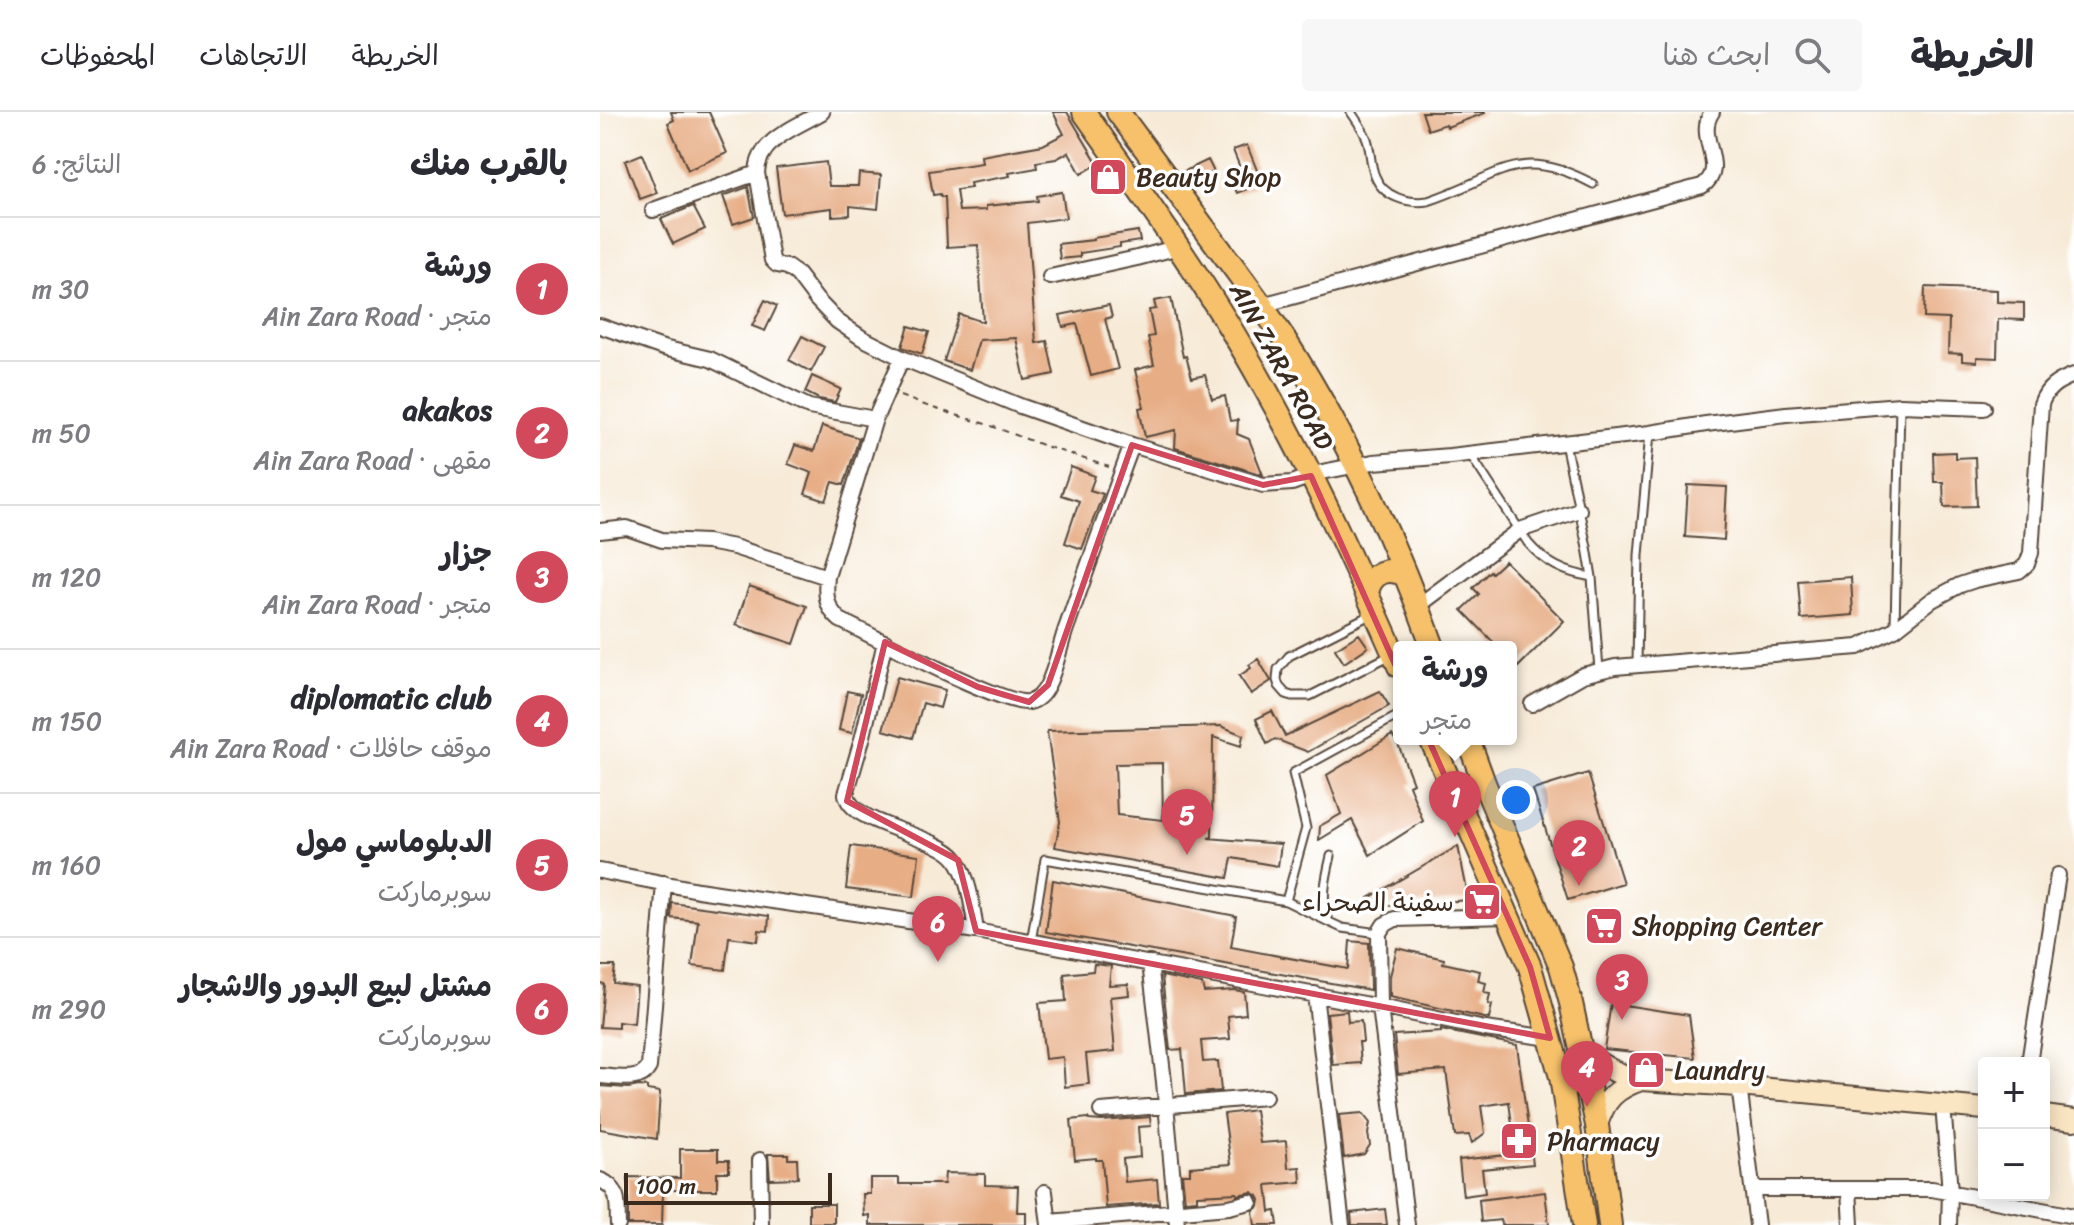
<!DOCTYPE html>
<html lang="ar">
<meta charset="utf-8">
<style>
body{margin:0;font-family:Sriracha,"Playpen Sans Arabic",sans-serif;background:#f7f7f7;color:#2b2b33;direction:rtl}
.controls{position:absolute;right:24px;bottom:24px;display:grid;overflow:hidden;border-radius:8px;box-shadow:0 4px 20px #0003}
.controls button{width:72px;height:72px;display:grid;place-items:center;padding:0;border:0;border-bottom:2px solid #e1e1e2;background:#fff;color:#2b2b33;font:40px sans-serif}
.scale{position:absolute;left:24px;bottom:20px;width:208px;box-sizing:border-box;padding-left:8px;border:4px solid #3b2a1e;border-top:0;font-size:22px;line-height:28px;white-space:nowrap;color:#3b2a1e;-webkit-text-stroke:6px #fff;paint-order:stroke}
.you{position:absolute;left:916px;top:688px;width:28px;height:28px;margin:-20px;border:6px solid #fff;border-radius:50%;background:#1a73e8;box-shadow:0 0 0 12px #1a73e833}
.badge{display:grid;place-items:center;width:52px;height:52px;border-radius:50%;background:#d1495b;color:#fff;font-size:26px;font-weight:700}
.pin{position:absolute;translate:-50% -66px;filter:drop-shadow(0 2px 4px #0008)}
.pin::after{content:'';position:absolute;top:42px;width:28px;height:24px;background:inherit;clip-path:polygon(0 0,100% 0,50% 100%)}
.popup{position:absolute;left:793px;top:529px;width:124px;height:104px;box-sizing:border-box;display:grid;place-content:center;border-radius:8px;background:#fff;filter:drop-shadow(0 2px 6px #0005);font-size:26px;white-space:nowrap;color:#7c7c81}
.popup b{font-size:30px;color:#2b2b33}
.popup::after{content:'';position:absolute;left:50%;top:100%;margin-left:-16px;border:16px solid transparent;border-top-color:#fff}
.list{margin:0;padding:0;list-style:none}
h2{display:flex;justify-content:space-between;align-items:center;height:104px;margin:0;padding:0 32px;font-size:34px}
h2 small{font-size:26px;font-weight:400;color:#7c7c81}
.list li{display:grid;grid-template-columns:52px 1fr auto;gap:24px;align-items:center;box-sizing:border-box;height:144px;padding:0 32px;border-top:2px solid #e1e1e2}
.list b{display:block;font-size:30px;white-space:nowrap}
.list p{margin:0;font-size:26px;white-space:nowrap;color:#7c7c81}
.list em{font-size:26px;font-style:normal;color:#7c7c81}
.icon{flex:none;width:44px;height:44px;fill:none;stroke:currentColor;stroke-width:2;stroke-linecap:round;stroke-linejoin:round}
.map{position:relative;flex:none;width:1474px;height:1113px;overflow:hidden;direction:ltr}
header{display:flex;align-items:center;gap:48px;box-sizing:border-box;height:112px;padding:0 40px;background:#fff;border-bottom:2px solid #e1e1e2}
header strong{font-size:38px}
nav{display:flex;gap:44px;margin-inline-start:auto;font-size:28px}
.search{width:560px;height:72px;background:#f7f7f7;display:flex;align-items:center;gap:20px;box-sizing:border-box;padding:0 28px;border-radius:8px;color:#7c7c81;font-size:30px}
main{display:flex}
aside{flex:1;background:#fff}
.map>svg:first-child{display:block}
.building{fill:#e7ae86;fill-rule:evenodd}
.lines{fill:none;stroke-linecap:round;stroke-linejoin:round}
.lane-casing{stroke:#57473a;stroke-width:11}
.street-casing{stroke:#57473a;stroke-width:18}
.secondary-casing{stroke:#57473a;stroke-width:24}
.primary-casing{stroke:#57473a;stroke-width:26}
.path{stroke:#57473a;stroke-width:2;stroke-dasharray:6 6;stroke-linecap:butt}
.lane{stroke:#fff;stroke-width:7}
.street{stroke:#fff;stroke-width:14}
.secondary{stroke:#fbe6c4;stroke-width:20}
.primary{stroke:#f6c16b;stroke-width:22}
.marked{fill:none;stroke:#d1495b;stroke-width:6;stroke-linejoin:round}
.labels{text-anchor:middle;stroke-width:7;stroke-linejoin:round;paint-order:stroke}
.poi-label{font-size:26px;fill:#3b2a1e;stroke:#fff;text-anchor:start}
.street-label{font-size:26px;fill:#3b2a1e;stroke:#fff}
</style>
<header>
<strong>الخريطة</strong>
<div class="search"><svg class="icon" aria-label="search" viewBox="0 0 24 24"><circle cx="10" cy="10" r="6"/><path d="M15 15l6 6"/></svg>ابحث هنا</div>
<nav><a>الخريطة</a><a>الاتجاهات</a><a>المحفوظات</a></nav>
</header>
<main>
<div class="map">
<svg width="1474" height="1113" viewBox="0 0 1474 1113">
<rect width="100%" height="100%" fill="#fff"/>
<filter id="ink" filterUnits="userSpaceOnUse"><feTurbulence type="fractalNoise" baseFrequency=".0125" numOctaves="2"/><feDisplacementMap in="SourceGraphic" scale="16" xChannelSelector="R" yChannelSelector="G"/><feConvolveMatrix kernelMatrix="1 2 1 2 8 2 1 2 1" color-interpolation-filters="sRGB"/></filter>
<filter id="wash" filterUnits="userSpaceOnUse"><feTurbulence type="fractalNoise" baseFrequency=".006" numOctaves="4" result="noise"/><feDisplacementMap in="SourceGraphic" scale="32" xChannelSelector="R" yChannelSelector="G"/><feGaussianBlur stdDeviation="1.8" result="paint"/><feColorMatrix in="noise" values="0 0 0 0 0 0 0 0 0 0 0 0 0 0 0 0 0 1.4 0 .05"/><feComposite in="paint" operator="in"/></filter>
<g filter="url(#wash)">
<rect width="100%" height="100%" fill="#f7ebd8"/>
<g id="blocks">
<path class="building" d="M71 0H109L127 41 88 58 68 11 74 8Z
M453 0H467L498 52 481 62 469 40 456 47 436 50 437 56 409 61 410 64 370 71 371 76 356 78 359 99 386 98V94L438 89 437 84 462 80 466 106 427 111 436 231 447 229 454 262 425 268 416 226 379 228 370 258 344 249 359 202 383 210 378 133 347 135 345 85H341L340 82 333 83 329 59 382 51 381 44 443 33 464 22Z
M822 0H885V1L847 15 846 12 828 18Z
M647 33 662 71 637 81 631 68 643 63 633 38Z
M42 42 57 81 40 87 25 49Z
M608 48 614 60 589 72 581 61Z
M226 50 229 74H258L259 61 281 63 278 97 250 94V103L232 104V96L182 102 176 56Z
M148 75 154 105 133 112 123 84Z
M93 94 105 117 73 132 61 107Z
M538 119 540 129 520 132V135L480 141V145L460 147 458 132 493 128V126Z
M1325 175 1397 178V190L1424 191V208L1398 207 1397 246 1377 245V250L1362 249V242L1348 241 1349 207 1324 206Z
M571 186 583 245 586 244 592 266 605 263 612 287 625 284 630 309 638 308 637 322 649 327 663 363 575 336 576 318 545 325 539 296 544 295 535 258 554 253 548 225 554 224 549 198 556 197 554 189Z
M165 188 177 194 165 219 152 214Z
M509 193 512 205 505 207 518 257 491 264 477 212 463 215 460 203Z
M309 214 329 220 322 242 302 235Z
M202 224 224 235 211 260 189 248Z
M212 264 241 277 235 290 219 287 205 280Z
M222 314 259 326 244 373 233 370 226 389 205 382 212 361 188 352 195 333 214 339Z
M1355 340V346L1375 345 1377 394 1344 395 1343 370H1334L1333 341Z
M471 355 495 364 490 378 503 382 482 437 465 431 479 389 461 383Z
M1088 373 1127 375 1124 428 1085 425Z
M905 449 964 509 918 555 911 548V535H898L862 498 879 482 873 476 890 459 892 461Z
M1251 465 1253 503 1201 507 1198 469Z
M149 474 207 494 194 532 136 513Z
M759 522 768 535 744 551 735 537Z
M658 547 671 569 651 582 639 564 651 556 649 553Z
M297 565 345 578 340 596 323 591 313 626 283 618Z
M247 579 261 582 252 621 239 618Z
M780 579 789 594 708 640 675 627 667 632 656 607 672 599 685 624Z
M621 614 643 623 641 634 613 625 612 725 608 726 681 732 678 754 632 746 628 766 455 735 460 710 447 619ZM562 651 563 708 517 703 515 652Z
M792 623 798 632 813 671 809 673 823 709 770 743 752 708 719 728 720 714 741 702 727 663Z
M988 661 1023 771 968 788 933 678Z
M251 734 319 743 314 785 246 777Z
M858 734 869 788 772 795 769 786Z
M453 768 636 804 631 835 748 857 750 829 769 831 770 878 446 820Z
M72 791 169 804 168 819 159 818 158 829 129 825 125 858 92 854 98 809 71 806Z
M797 836 844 847 843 851 880 859 878 869 886 871 884 881 890 882 888 892 892 893 889 907 790 885V864Z
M494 852 511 854 509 873 528 872 529 883 510 885 515 939 486 942 489 972 465 975 463 945 445 947 439 891 466 889 464 862 493 859Z
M0 854H15L13 871 37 874 34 912 18 910V916L0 915 4 872 0 871Z
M562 864 602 872 604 880 635 878 644 880 646 902 628 904 630 927 601 929 603 950 618 949 621 979 586 982 582 937 570 938Z
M1011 891 1089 903 1095 946 1004 937Z
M747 899 748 910 761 909 763 930H759L761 951 733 953 727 901Z
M841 918 917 933 933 1052 882 1057 885 1081 863 1084 859 1048 916 1042 909 990 881 994 885 1021 872 1031 869 1023 855 1024 846 958 798 962 794 923 841 920Z
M0 974 28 976 39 974 47 975V978L60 980 57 1027 0 1017Z
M655 998 660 1031 686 1029 688 1056 700 1055 701 1070 667 1073 670 1100 676 1099 678 1113H655L653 1099 659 1094 660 1088 658 1084 652 1080 637 1083V1081L597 1083V1088L585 1089 582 1062H590V1055L631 1052 624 1002Z
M762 1001 770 1011 768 1022 770 1033 764 1042 744 1046 739 1003Z
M550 1005 551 1014 538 1015 540 1045 523 1047 525 1070 557 1067 559 1091 506 1095 502 1048H496V1046L475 1048 471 1008 488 1006 489 1008 502 1009Z
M80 1037H118V1048H129V1060H117V1078H63L62 1113H28V1065L80 1066Z
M168 1042H188V1047H197L198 1066 170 1067Z
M345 1061 385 1062V1073L418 1074 417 1100H426V1113H270V1103L264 1104 263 1082H270V1066H299V1072H344Z
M945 1080 949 1113H902L901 1108 881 1110 879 1088Z
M209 1092H234V1111H209Z
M785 1097 787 1113H752L751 1101Z"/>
</g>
</g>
<g filter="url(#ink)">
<use href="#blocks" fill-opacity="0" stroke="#57473a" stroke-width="2"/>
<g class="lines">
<g class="lane-casing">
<path id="lane" d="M751 0C757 9 763 17 767 27 771 39 770 53 775 64 783 85 808 92 828 89 899 66 916 31 993 72
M965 331 987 435 992 465 999 558
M870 342 928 431C945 451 965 461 992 465
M774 501 689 544 678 557 677 568 679 574 686 582 692 584H710L791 543
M1295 514 1300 293
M1037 552 1039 443 1050 321
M731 744C726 765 720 790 729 810L742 816 779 821
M686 789 729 810
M431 830 445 747 686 789 706 716 693 661 799 603"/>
</g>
<g class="street-casing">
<path id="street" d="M222 0C197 15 158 27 157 61L172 148 177 153 187 155 197 162 216 187 237 209 262 226 302 246 420 294 532 333 663 373 692 371 722 360 773 350 850 344 1050 321 1106 312 1186 302 1300 293 1384 296
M53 98 157 61
M450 165 537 146 579 135
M662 193 1102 74C1130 55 1094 26 1112 0
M0 214 63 236 110 247 209 295 275 307
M302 246 275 307 227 465C225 483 226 496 240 508 271 523 403 594 429 590 438 588 443 582 447 574 457 555 460 531 468 511 489 451 510 392 532 333
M0 419 27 416 62 428 107 430 134 435 227 465
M818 494 920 418 979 398
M285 530 263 624 246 682C250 713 337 722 356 747 369 764 373 799 376 819
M932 592 983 563 1015 555 1258 535 1295 517 1332 488 1360 473 1375 468 1419 459 1427 452 1431 441 1441 292C1447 275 1458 269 1474 263
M0 759 98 778 376 819 780 895 885 917 950 926
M550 851 564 970 577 1113
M715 882 742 1113
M1429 951 1458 763
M0 964C16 965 41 971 49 955L64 771
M1139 974 1157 1113
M1343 993 1350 1080 1349 1113
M501 999 665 985
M160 1048 161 1113
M0 1068C21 1076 17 1093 18 1113
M1153 1077H1332L1474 1104
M1249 1077 1251 1113
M445 1080 449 1113
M449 1110 629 1095 650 1090
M807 1113 780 895 779 821 784 813 795 807 908 804"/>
</g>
<g class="secondary-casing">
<path id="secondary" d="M981 937C999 953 1017 963 1041 968L1139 974 1384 997
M1444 1004 1474 1008
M997 1013C1005 987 1015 977 1041 968"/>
</g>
<g class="primary-casing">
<path id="primary" d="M484 0C546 88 609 175 661 269 713 361 757 458 799 554
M518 0C551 44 583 88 616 132 639 162 662 193 683 225 746 322 794 427 833 535
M767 480C772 460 788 454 805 463
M831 627 930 855 961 965 984 1113
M868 627 884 671 961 855 971 891 997 1013 1010 1113"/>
</g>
<path class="path" d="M300 284 330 295 389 313 442 333 509 355"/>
<use href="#lane" class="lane"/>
<use href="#street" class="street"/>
<use href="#secondary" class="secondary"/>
<use href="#primary" class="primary"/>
</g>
</g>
<path class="marked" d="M532 333 663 373 711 364 930 855 950 926 376 819 358 748 247 689 285 530 378 575 429 590 448 573Z"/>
<defs>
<g id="shop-square" transform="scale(2)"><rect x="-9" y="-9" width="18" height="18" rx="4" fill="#d1495b" stroke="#fff"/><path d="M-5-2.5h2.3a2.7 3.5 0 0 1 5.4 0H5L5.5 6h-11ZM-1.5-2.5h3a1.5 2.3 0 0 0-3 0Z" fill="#fff"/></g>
<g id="supermarket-square" transform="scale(2)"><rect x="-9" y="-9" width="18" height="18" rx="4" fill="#d1495b" stroke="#fff"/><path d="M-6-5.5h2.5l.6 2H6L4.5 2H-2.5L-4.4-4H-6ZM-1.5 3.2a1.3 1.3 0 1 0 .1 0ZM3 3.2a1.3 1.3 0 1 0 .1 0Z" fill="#fff"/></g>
<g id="pharmacy-square" transform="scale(2)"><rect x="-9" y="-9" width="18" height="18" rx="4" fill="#d1495b" stroke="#fff"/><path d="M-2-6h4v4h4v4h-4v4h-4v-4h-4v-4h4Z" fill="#fff"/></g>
</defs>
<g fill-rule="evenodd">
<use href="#shop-square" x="508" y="65"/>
<use href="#supermarket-square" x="882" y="790"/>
<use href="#supermarket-square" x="1004" y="814"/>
<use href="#shop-square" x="1046" y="958"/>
<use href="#pharmacy-square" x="919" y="1029"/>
</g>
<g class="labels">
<g class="poi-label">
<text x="536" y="74">Beauty Shop</text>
<text x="854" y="799" text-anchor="end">سفينة الصحراء</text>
<text x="1032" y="823">Shopping Center</text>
<text x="1074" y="967">Laundry</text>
<text x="947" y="1038">Pharmacy</text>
</g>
<g class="street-label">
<text transform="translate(682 254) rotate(61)" y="9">AIN ZARA ROAD</text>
</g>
</g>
</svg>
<div class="controls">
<button>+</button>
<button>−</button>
</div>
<div class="scale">100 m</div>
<div class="you"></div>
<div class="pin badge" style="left:855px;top:725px">1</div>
<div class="popup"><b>ورشة</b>متجر</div>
<div class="pin badge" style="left:979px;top:774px">2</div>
<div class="pin badge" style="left:1022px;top:908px">3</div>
<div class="pin badge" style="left:987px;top:995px">4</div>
<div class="pin badge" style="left:587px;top:743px">5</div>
<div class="pin badge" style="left:338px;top:850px">6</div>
</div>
<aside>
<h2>بالقرب منك<small>النتائج: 6</small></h2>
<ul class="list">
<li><span class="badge">1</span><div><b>ورشة</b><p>متجر · Ain Zara Road</p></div><em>30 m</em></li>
<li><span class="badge">2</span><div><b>akakos</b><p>مقهى · Ain Zara Road</p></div><em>50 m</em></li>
<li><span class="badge">3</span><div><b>جزار</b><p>متجر · Ain Zara Road</p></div><em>120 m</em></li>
<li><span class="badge">4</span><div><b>diplomatic club</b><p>موقف حافلات · Ain Zara Road</p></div><em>150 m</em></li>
<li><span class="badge">5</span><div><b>الدبلوماسي مول</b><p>سوبرماركت</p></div><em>160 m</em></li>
<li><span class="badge">6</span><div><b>مشتل لبيع البدور والاشجار</b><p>سوبرماركت</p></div><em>290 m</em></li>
</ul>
</aside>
</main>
